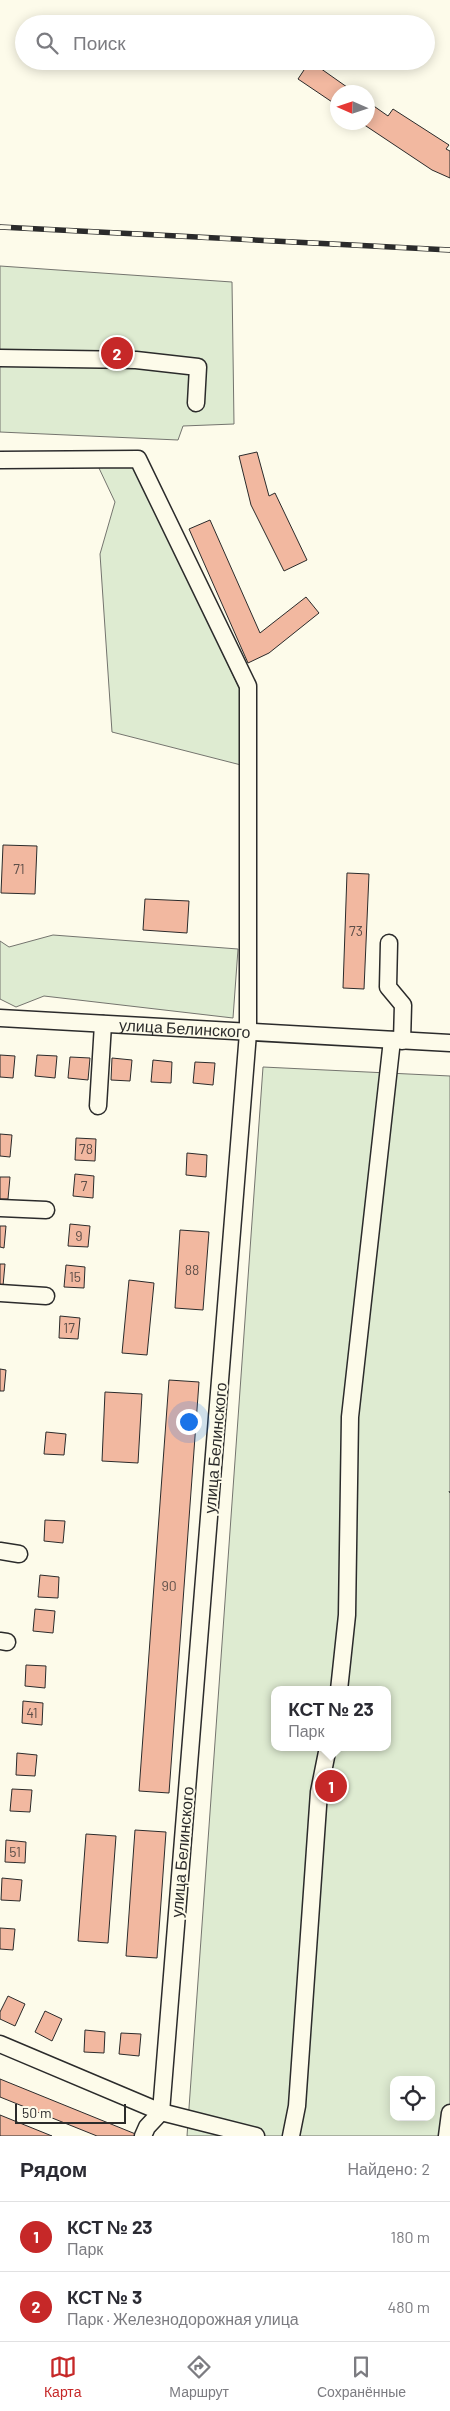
<!DOCTYPE html>
<html lang="ru">
<meta charset="utf-8">
<style>
body{margin:0;font-family:Barlow,sans-serif;background:#f7f7f7;color:#2b2b33}
.controls{position:absolute;right:15px;bottom:15px;display:grid;overflow:hidden;border-radius:10px;box-shadow:0 2px 12px #0003}
.controls button{width:45px;height:45px;display:grid;place-items:center;padding:0;border:0;border-bottom:1px solid #e1e1e2;background:#fff;color:#2b2b33;font:25px sans-serif}
.compass{position:absolute;left:330px;top:85px;width:45px;height:45px;border-radius:50%;background:#fff;box-shadow:0 2px 12px #0003;rotate:273deg}
.scale{position:absolute;left:15px;bottom:12px;width:111px;box-sizing:border-box;padding-left:5px;border:2px solid #2b2b2b;border-top:0;font-size:14px;line-height:18px;white-space:nowrap;color:#2b2b2b;-webkit-text-stroke:4px #fdfbea;paint-order:stroke}
.you{position:absolute;left:188px;top:1421px;width:18px;height:18px;margin:-12px;border:4px solid #fff;border-radius:50%;background:#1a73e8;box-shadow:0 0 0 8px #1a73e833}
.badge{display:grid;place-items:center;width:32px;height:32px;border-radius:50%;background:#c62828;color:#fff;font-size:16px;font-weight:700}
.pin{position:absolute;translate:-50% -50%;border:2px solid #fff;box-shadow:0 1px 5px #0006}
.popup{position:absolute;left:271px;top:1686px;width:120px;height:65px;box-sizing:border-box;display:grid;place-content:center;border-radius:10px;background:#fff;filter:drop-shadow(0 1px 4px #0005);font-size:16px;white-space:nowrap;color:#7c7c81}
.popup b{font-size:19px;color:#2b2b33}
.popup::after{content:'';position:absolute;left:50%;top:100%;margin-left:-10px;border:10px solid transparent;border-top-color:#fff}
.list{margin:0;padding:0;list-style:none}
h2{display:flex;justify-content:space-between;align-items:center;height:65px;margin:0;padding:0 20px;font-size:21px}
h2 small{font-size:16px;font-weight:400;color:#7c7c81}
.list li{display:grid;grid-template-columns:32px 1fr auto;gap:15px;align-items:center;box-sizing:border-box;height:70px;padding:0 20px;border-top:1px solid #e1e1e2}
.list b{display:block;font-size:19px;white-space:nowrap}
.list p{margin:0;font-size:16px;white-space:nowrap;color:#7c7c81}
.list em{font-size:16px;font-style:normal;color:#7c7c81}
.icon{flex:none;width:28px;height:28px;fill:none;stroke:currentColor;stroke-width:2;stroke-linecap:round;stroke-linejoin:round}
.map{position:relative;flex:none;width:450px;height:2136px;overflow:hidden}
.search{position:absolute;background:#fff;box-shadow:0 2px 12px #0003;left:15px;right:15px;top:15px;height:55px;display:flex;align-items:center;gap:12px;box-sizing:border-box;padding:0 18px;border-radius:28px;color:#7c7c81;font-size:19px}
.sheet{height:205px;background:#fff}
nav{display:flex;justify-content:space-around;align-items:center;box-sizing:border-box;height:70px;border-top:1px solid #e1e1e2;background:#fff;font-size:14px;color:#7c7c81}
nav a{display:grid;justify-items:center;gap:2px}
nav .on{color:#c62828}
.map>svg:first-child{display:block}
.green{fill:#deebd1;stroke:#74746e;fill-rule:evenodd}
.building{fill:#f2b8a0;stroke:#2b2b2b}
.lines{fill:none;stroke-linecap:round;stroke-linejoin:round}
.minor-casing{stroke:#2b2b2b;stroke-width:19}
.minor{stroke:#fdfbea;stroke-width:16}
.rail-casing{stroke:#2b2b2b;stroke-width:5.5}
.rail{stroke:#fdfbea;stroke-width:4;stroke-dasharray:11;stroke-linecap:butt}
.fence{stroke:#2b2b2b;stroke-width:1;stroke-dasharray:6 2.5;stroke-linecap:butt}
.labels{text-anchor:middle;stroke-width:4;stroke-linejoin:round;paint-order:stroke}
.number-label{font-size:14px;fill:#5d4e48}
.street-label{font-size:16px;fill:#2b2b2b;stroke:#fdfbea}
</style>
<div class="map">
<svg width="450" height="2136" viewBox="0 0 450 2136">
<rect width="100%" height="100%" fill="#fdfbea"/>
<path class="green" d="M0 266 232 282 234 424 183 426 178 440 0 432Z
M134 465 240 690 241 765 112 732 100 554 115 502 98 466Z
M53 935 238 949 233 1018 44 996 16 1007 0 999V941L9 947Z
M263 1067 450 1076V2136H187ZM275 1690H387V1747H275ZM394 2080H431V2117H394Z"/>
<path class="building" d="M310 61 354 92H338V106L298 79Z
M368 102 388 116 393 109 449 145 446 149 450 151V178L432 170 360 122H368Z
M257 452 269 496 275 493 307 560 284 571 251 505 239 456Z
M210 520 260 633 306 597 319 613 269 653 248 663 189 529Z
M3 845 37 846 35 894 1 893Z
M347 873 369 874 364 989 343 988Z
M145 899 189 901 187 933 143 930Z
M0 1055 15 1056 13 1078 0 1077Z
M37 1055 57 1056 55 1078 35 1076Z
M70 1057 90 1058 88 1080 68 1078Z
M112 1058 132 1060 130 1081 111 1080Z
M153 1060 172 1062 171 1083 151 1082Z
M195 1062 215 1063 213 1085 193 1083Z
M0 1134 12 1135 10 1157 0 1156Z
M76 1138 96 1139 95 1161 75 1160Z
M187 1153 207 1155 206 1177 186 1175Z
M75 1174 94 1176 93 1198 73 1196Z
M0 1177H10L8 1199H0Z
M70 1224 90 1226 88 1247 68 1246Z
M0 1226H6L4 1248 0 1247Z
M180 1230 209 1232 203 1310 175 1308Z
M0 1264H5L3 1286H0Z
M66 1265 85 1267 84 1288 64 1287Z
M129 1280 154 1283 147 1355 122 1353Z
M60 1316 80 1318 78 1339 59 1338Z
M0 1369 6 1370 4 1391H0Z
M169 1380 199 1382 169 1793 139 1791Z
M105 1392 142 1394 138 1463 102 1461Z
M46 1432 66 1434 64 1455 44 1454Z
M45 1520 65 1521 63 1543 44 1541Z
M40 1575 59 1577 58 1598 38 1597Z
M35 1609 55 1611 53 1633 33 1631Z
M26 1665 46 1666 45 1688 25 1686Z
M23 1701 43 1703 42 1725 22 1723Z
M17 1753 37 1755 35 1776 16 1775Z
M12 1789 32 1790 30 1812 10 1811Z
M135 1830 166 1832 157 1958 126 1956Z
M86 1834 116 1836 108 1943 78 1941Z
M6 1840 26 1842 25 1863 5 1862Z
M2 1878 22 1880 20 1901 1 1900Z
M0 1928 15 1929 13 1950 0 1949Z
M8 1996 25 2004 15 2026 0 2019V2012Z
M45 2011 62 2019 52 2041 35 2032Z
M85 2030 105 2032 104 2053 84 2052Z
M121 2033 141 2034 139 2056 119 2054Z
M0 2079 138 2135 137 2136H97L0 2097Z
M0 2115 52 2136H0Z"/>
<g class="lines">
<g class="minor-casing">
<g id="minor">
<path d="M0 358 136 360 198 367 196 403"/>
<path d="M0 460 138 459 248 686V1033L161 2112 147 2127 143 2136"/>
<path d="M389 943 388 987 403 1005 402 1041"/>
<path id="s1" d="M0 1018 450 1043"/>
<path d="M98 1106 103 1024"/>
<path d="M0 1208 46 1210"/>
<path d="M0 1293 46 1296"/>
<path d="M0 1551 19 1554"/>
<path d="M0 1641 7 1642"/>
<path d="M339 1690 347 1615 350 1417 392 1040"/>
<path d="M0 2044 161 2112 256 2136"/>
<path d="M291 2136 297 2106 319 1792 328 1747"/>
<path d="M447 2136 450 2113"/>
</g>
</g>
<use href="#minor" class="minor"/>
<g class="rail-casing">
<path id="rail" d="M0 227 450 250"/>
</g>
<use href="#rail" class="rail"/>
<path class="fence" d="M449 1491 450 1493"/>
</g>
<g class="labels">
<g class="number-label">
<text x="19" y="874">71</text>
<text x="356" y="936">73</text>
<text x="86" y="1154">78</text>
<text x="84" y="1191">7</text>
<text x="79" y="1241">9</text>
<text x="192" y="1275">88</text>
<text x="75" y="1282">15</text>
<text x="69" y="1333">17</text>
<text x="169" y="1591">90</text>
<text x="32" y="1718">41</text>
<text x="15" y="1857">51</text>
</g>
<g class="street-label">
<text dy="6" stroke="none"><textPath href="#s1" startOffset="185">улица Белинского</textPath></text>
<text transform="translate(215 1448) rotate(-85)" y="6">улица Белинского</text>
<text transform="translate(182 1852) rotate(-85)" y="6">улица Белинского</text>
</g>
</g>
</svg>
<div class="controls">
<button><svg class="icon" aria-label="locate" viewBox="0 0 24 24"><circle cx="12" cy="12" r="6"/><path d="M12 2v4M12 18v4M2 12h4M18 12h4"/></svg></button>
</div>
<svg class="compass" viewBox="-18 -18 36 36"><path d="M0-13l5 13h-10z" fill="#e53935"/><path d="M0 13l5-13h-10z" fill="#7c7c81"/></svg>
<div class="scale">50 m</div>
<div class="you"></div>
<div class="pin badge" style="left:331px;top:1786px">1</div>
<div class="popup"><b>КСТ № 23</b>Парк</div>
<div class="pin badge" style="left:117px;top:353px">2</div>
<div class="search"><svg class="icon" aria-label="search" viewBox="0 0 24 24"><circle cx="10" cy="10" r="6"/><path d="M15 15l6 6"/></svg>Поиск</div>
</div>
<section class="sheet">
<h2>Рядом<small>Найдено: 2</small></h2>
<ul class="list">
<li><span class="badge">1</span><div><b>КСТ № 23</b><p>Парк</p></div><em>180 m</em></li>
<li><span class="badge">2</span><div><b>КСТ № 3</b><p>Парк · Железнодорожная улица</p></div><em>480 m</em></li>
</ul>
</section>
<nav>
<a class="on"><svg class="icon" aria-label="map" viewBox="0 0 24 24"><path d="M3 6l6-2 6 2 6-2v14l-6 2-6-2-6 2zM9 4v14M15 6v14"/></svg>Карта</a>
<a><svg class="icon" aria-label="directions" viewBox="0 0 24 24"><path d="M12 3l9 9-9 9-9-9zM9 14v-3h6M13 9l2 2-2 2"/></svg>Маршрут</a>
<a><svg class="icon" aria-label="saved" viewBox="0 0 24 24"><path d="M7 4h10v16l-5-4-5 4z"/></svg>Сохранённые</a>
</nav>
